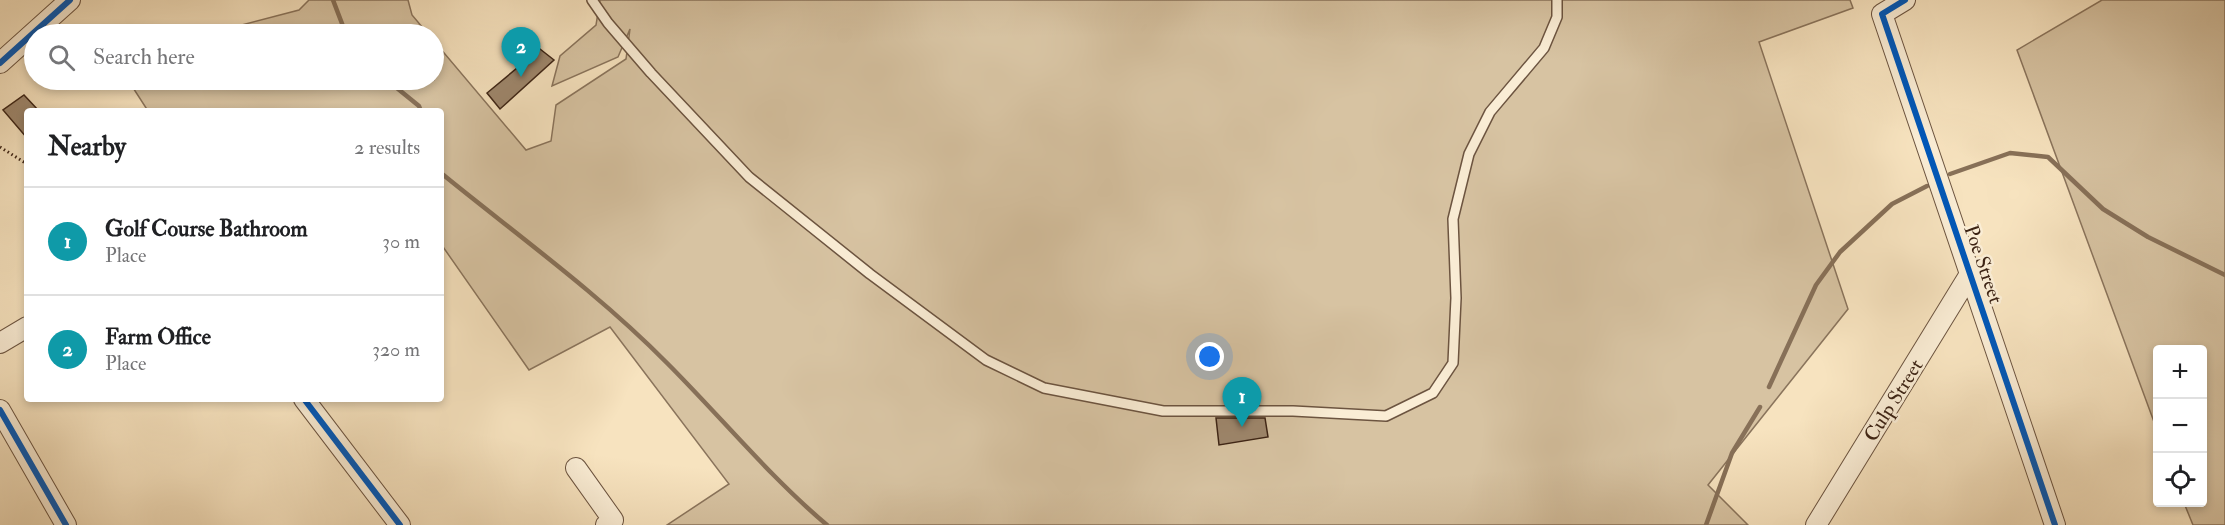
<!DOCTYPE html>
<meta charset="utf-8">
<style>
body{margin:0;font-family:"IM FELL Double Pica",serif;background:#f2f2f2;color:#202124}
.controls{position:absolute;right:18px;bottom:18px;display:grid;overflow:hidden;border-radius:6px;box-shadow:0 3px 9px #0003}
.controls button{width:54px;height:54px;display:grid;place-items:center;padding:0;border:0;border-bottom:2px solid #e0e0e0;background:#fff;color:#202124;font:30px sans-serif}
.you{position:absolute;left:1210px;top:357px;width:21px;height:21px;margin:-15px;border:4px solid #fff;border-radius:50%;background:#1a73e8;box-shadow:0 0 0 9px #1a73e833}
.badge{display:grid;place-items:center;width:39px;height:39px;border-radius:50%;background:#8f2418;color:#fff;font-size:20px;font-weight:700}
.pin{position:absolute;translate:-50% -50px;filter:drop-shadow(0 2px 3px #0008)}
.pin::after{content:'';position:absolute;top:32px;width:21px;height:18px;background:inherit;clip-path:polygon(0 0,100% 0,50% 100%)}
.list{margin:0;padding:0;list-style:none}
h2{display:flex;justify-content:space-between;align-items:center;height:78px;margin:0;padding:0 24px;font-size:26px}
h2 small{font-size:20px;font-weight:400;color:#757577}
.list li{display:grid;grid-template-columns:39px 1fr auto;gap:18px;align-items:center;box-sizing:border-box;height:108px;padding:0 24px;border-top:2px solid #e0e0e0}
.list b{display:block;font-size:22px;white-space:nowrap}
.list p{margin:0;font-size:20px;white-space:nowrap;color:#757577}
.list em{font-size:20px;font-style:normal;color:#757577}
.icon{flex:none;width:33px;height:33px;fill:none;stroke:currentColor;stroke-width:2;stroke-linecap:round;stroke-linejoin:round}
.map{position:relative;flex:none;width:2225px;height:525px;overflow:hidden}
.search{position:absolute;background:#fff;box-shadow:0 3px 9px #0003;left:24px;top:24px;width:420px;height:66px;display:flex;align-items:center;gap:15px;box-sizing:border-box;padding:0 21px;border-radius:33px;color:#757577;font-size:22px}
.panel{position:absolute;background:#fff;box-shadow:0 3px 9px #0003;left:24px;top:108px;width:420px;height:294px;border-radius:6px}
.map>svg:first-child{display:block}
.green{fill:#d7c3a2;stroke:#8a745c;stroke-width:1.5}
.lines{fill:none;stroke-linecap:round;stroke-linejoin:round}
.stream{stroke:#877058;stroke-width:4.5}
.building{fill:#9e876d;stroke:#3d2415;stroke-width:1.5}
.lane-casing{stroke:#6c5440;stroke-width:12}
.street-casing{stroke:#6c5440;stroke-width:22}
.path{stroke:#3d2415;stroke-width:3;stroke-dasharray:1.5 3;stroke-linecap:butt}
.lane{stroke:#faedd5;stroke-width:9}
.street{stroke:#faedd5;stroke-width:20}
.cycleway-casing{stroke:#faedd5;stroke-width:10}
.cycleway{stroke:#0057b8;stroke-width:6}
.labels{text-anchor:middle;stroke-width:5;stroke-linejoin:round;paint-order:stroke}
.street-label{font-size:20px;fill:#3d2415;stroke:#faedd5}
</style>
<div class="map">
<svg width="2225" height="525" viewBox="0 0 2225 525">
<rect width="100%" height="100%" fill="#f7e3bf"/>
<filter id="stains"><feTurbulence type="fractalNoise" baseFrequency=".00333" numOctaves="4"/><feColorMatrix values="0 0 0 0 .2 0 0 0 0 .09 0 0 0 0 .02 0 0 0 .5 -.17"/></filter>
<radialGradient id="worn" r=".72"><stop offset=".6" stop-color="#630" stop-opacity="0"/><stop offset="1" stop-color="#630" stop-opacity=".3"/></radialGradient>
<path class="green" d="M309 0H408L412 15 428 34H207L299 10Z
M600 0H1850L1853 8 1759 42 1848 309 1708 485 1748 525H667L729 484 610 327 529 370 441 244V111H148L128 80H434V41L526 150 551 141 556 105 626 59 630 29 618 57 552 86 560 56 596 25Z
M2102 0H2225V525H2193L2184 503 2202 502V350H2158L2157 430 2017 50Z"/>
<g class="lines">
<path class="stream" d="M333 0 346 34
M387 80 419 106 421 111
M441 173C517 235 598 293 667 363 721 417 769 476 827 525
M1950 174 2010 153 2048 157 2103 209 2148 237 2225 275
M1769 387 1816 285 1840 252 1892 204 1927 186
M1706 525 1732 453 1760 407"/>
</g>
<path class="building" d="M540 49 554 60 500 109 487 93Z
M24 95 39 111H27V138L3 110Z
M1216 418H1265L1268 437 1219 445Z"/>
<g class="lines">
<g class="lane-casing">
<path id="lane" d="M592 0 608 23 651 73 749 177 870 274 986 360 1044 388 1163 411H1293L1386 416 1433 393 1453 363 1456 298 1453 219 1469 154 1490 112 1544 48 1557 17V0"/>
</g>
<g class="street-casing">
<path id="street" d="M1905 0 1882 14 2055 525
M0 63 70 0
M0 343 27 327
M304 399 400 525
M0 410 66 525
M576 468 613 520 606 525
M1816 525 1970 274"/>
</g>
<path class="path" d="M0 147 27 164"/>
<use href="#lane" class="lane"/>
<use href="#street" class="street"/>
<g class="cycleway-casing">
<path id="cycleway" d="M1905 0 1882 14 2055 525
M0 63 70 0
M304 399 400 525
M0 410 66 525"/>
</g>
<use href="#cycleway" class="cycleway"/>
</g>
<g class="labels">
<g class="street-label">
<text transform="translate(1984 264) rotate(71)" y="7">Poe Street</text>
<text transform="translate(1893 400) rotate(-58)" y="7">Culp Street</text>
</g>
</g>
<rect width="100%" height="100%" filter="url(#stains)"/>
<rect width="100%" height="100%" fill="url(#worn)"/>
</svg>
<div class="controls">
<button>+</button>
<button>−</button>
<button><svg class="icon" aria-label="locate" viewBox="0 0 24 24"><circle cx="12" cy="12" r="6"/><path d="M12 2v4M12 18v4M2 12h4M18 12h4"/></svg></button>
</div>
<div class="you"></div>
<div class="pin badge" style="left:1242px;top:427px;background:#0f9aa8">1</div>
<div class="pin badge" style="left:521px;top:77px;background:#0f9aa8">2</div>
<div class="search"><svg class="icon" aria-label="search" viewBox="0 0 24 24"><circle cx="10" cy="10" r="6"/><path d="M15 15l6 6"/></svg>Search here</div>
<section class="panel">
<h2>Nearby<small>2 results</small></h2>
<ul class="list">
<li><span class="badge" style="background:#0f9aa8">1</span><div><b>Golf Course Bathroom</b><p>Place</p></div><em>30 m</em></li>
<li><span class="badge" style="background:#0f9aa8">2</span><div><b>Farm Office</b><p>Place</p></div><em>320 m</em></li>
</ul>
</section>
</div>
